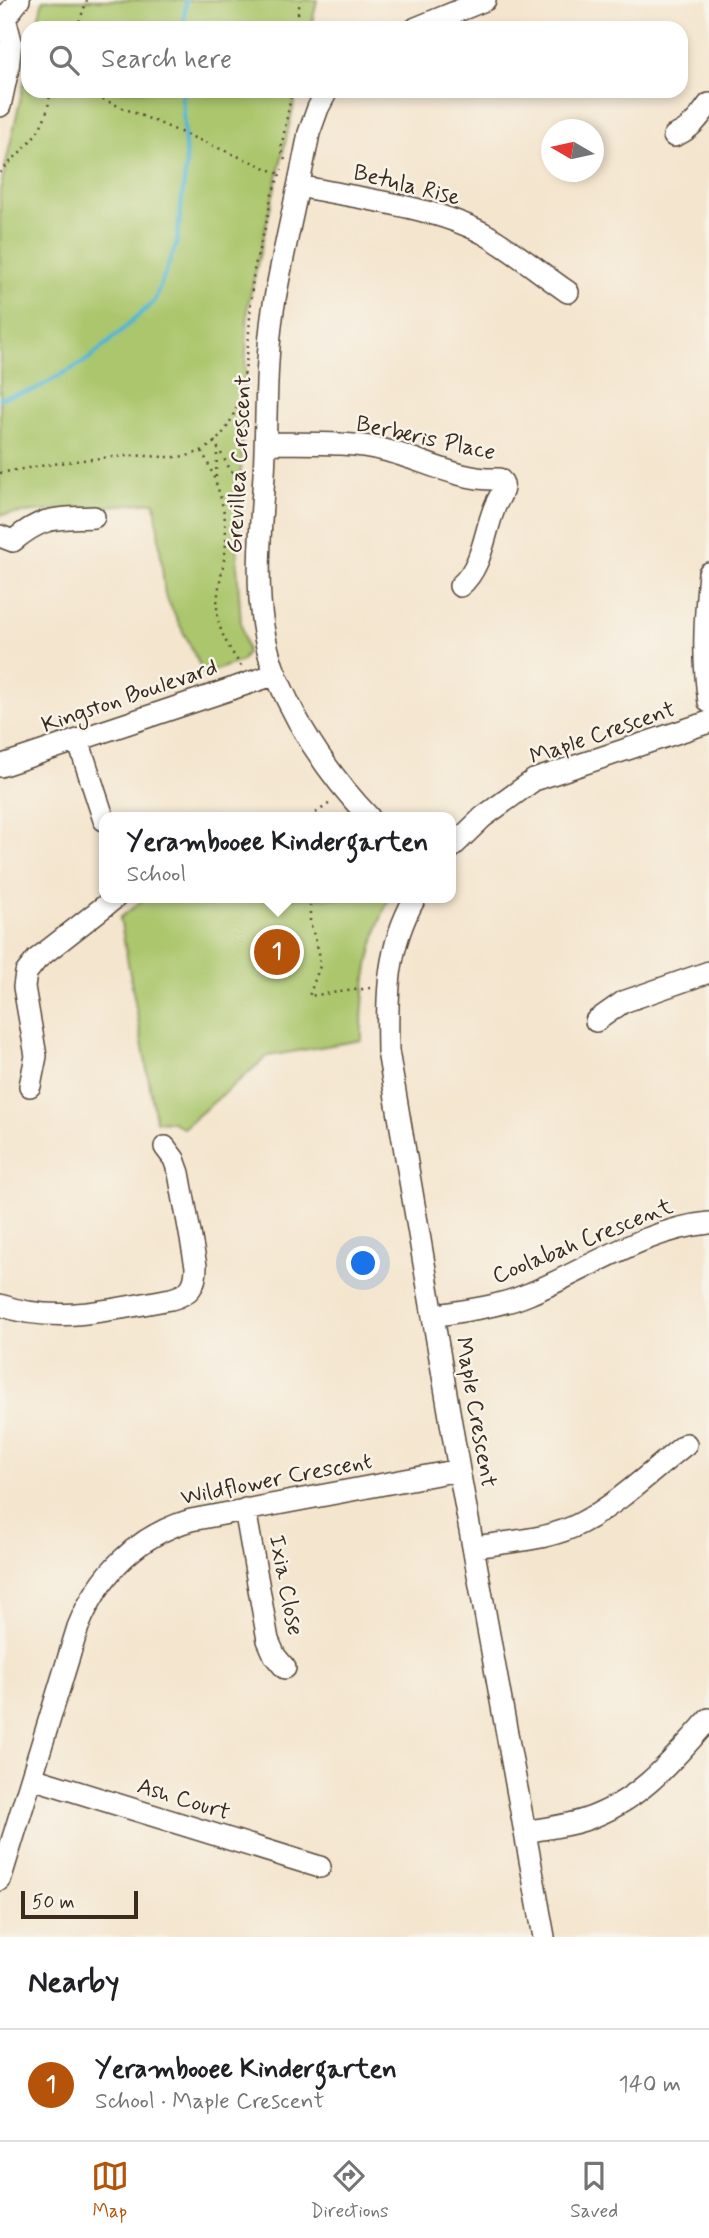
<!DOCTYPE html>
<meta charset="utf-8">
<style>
body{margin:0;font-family:Mynerve,sans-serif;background:#f2f2f2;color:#202124}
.compass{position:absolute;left:541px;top:119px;width:63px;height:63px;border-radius:50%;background:#fff;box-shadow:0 4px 10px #0003;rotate:279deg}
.scale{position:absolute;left:21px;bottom:18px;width:117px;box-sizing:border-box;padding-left:7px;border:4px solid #3b2a1e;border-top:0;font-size:19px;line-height:24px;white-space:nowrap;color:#3b2a1e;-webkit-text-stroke:5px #f7f3e8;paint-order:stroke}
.you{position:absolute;left:364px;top:1264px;width:24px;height:24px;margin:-18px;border:5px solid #fff;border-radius:50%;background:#1a73e8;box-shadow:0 0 0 10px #1a73e833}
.badge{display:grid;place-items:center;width:46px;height:46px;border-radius:50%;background:#b45309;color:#fff;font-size:23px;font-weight:700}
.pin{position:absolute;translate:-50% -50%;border:4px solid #fff;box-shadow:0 2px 7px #0006}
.popup{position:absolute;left:99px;top:812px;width:357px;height:91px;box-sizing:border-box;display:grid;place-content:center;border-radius:14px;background:#fff;filter:drop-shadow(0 2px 5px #0005);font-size:23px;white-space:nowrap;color:#757577}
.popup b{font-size:26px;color:#202124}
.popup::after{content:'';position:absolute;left:50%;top:100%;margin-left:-14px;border:14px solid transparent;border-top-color:#fff}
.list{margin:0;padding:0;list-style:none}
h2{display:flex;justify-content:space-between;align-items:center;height:91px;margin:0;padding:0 28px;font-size:30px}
h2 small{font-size:23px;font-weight:400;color:#757577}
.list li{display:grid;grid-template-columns:46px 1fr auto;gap:21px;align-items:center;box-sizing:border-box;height:112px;padding:0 28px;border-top:2px solid #e0e0e0}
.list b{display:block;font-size:26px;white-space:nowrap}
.list p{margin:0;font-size:23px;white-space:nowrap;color:#757577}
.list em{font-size:23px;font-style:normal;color:#757577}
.icon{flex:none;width:38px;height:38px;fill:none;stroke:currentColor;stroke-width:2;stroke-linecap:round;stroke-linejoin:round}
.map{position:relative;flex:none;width:709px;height:1937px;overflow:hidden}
.search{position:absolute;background:#fff;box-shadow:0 4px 10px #0003;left:21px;right:21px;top:21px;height:77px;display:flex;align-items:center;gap:18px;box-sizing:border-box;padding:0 24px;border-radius:21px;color:#757577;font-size:26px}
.sheet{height:203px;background:#fff}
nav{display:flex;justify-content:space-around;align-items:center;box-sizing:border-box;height:98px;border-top:2px solid #e0e0e0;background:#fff;font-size:19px;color:#757577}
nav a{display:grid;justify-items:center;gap:4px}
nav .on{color:#b45309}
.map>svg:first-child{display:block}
.green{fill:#abc66c;stroke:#737845;stroke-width:2}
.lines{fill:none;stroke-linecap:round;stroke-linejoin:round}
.stream{stroke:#51b5d0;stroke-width:4.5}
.minor-casing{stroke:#574638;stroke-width:24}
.path{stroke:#574638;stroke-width:2.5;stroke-dasharray:2 5;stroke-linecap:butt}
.minor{stroke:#fff;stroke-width:21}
.labels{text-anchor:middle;stroke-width:5;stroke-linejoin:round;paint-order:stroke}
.street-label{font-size:23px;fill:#3b2a1e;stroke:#f7f3e8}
</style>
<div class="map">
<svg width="709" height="1937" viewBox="0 0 709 1937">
<rect width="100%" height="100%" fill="#f7f3e8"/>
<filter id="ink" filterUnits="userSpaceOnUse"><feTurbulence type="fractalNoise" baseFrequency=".0143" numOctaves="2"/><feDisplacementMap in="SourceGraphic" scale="14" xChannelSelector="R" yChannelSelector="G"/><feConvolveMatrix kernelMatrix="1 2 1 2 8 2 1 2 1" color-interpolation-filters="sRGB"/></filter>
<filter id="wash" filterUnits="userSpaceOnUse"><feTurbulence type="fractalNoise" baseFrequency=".00686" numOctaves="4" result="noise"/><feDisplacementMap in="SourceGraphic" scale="28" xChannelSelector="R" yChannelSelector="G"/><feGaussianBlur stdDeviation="1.57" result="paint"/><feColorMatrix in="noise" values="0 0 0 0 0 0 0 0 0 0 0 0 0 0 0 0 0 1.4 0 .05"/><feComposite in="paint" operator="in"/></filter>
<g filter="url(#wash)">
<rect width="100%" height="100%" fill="#f4e5ce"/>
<path class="green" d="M43 0H317L311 28H36Z
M28 64V91H297L248 305 237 564 241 623 247 652 242 661 204 674 165 595 155 502 0 515V190Z
M145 898H389C369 944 361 990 362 1040L268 1056 183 1128 173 1122 156 1121 120 918Z"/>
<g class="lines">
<path class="stream" d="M183 28 186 0
M0 398 34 390 89 359 154 302 177 242 186 165 182 91"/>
</g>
</g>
<g filter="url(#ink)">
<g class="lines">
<g class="minor-casing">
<path id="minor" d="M5 18 19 0
M416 28 485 0
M327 91 318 108 309 133C298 192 283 251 273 310 265 364 267 421 264 475 260 540 251 613 276 675 298 728 330 776 369 817
M0 106 8 69 11 41 5 18
M674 136C690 130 699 118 709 104
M299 186C356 198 431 206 483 233 512 249 540 273 568 292
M266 443C303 444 348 441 384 450 422 459 459 481 499 479 502 482 504 482 503 488 502 495 496 502 494 509 484 534 482 568 460 586
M0 536 13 541C44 515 56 519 94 517
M709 573C705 616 702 658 709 702
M78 740 104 820
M0 766 276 674
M450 849 483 817 534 780 709 722
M415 898C386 949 387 995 388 1051L459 1470 544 1937
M596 1021 623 1002 709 972
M30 1086 36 1056 24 987 26 973 37 959 115 898
M0 1305C57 1325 113 1309 171 1299 190 1294 196 1286 196 1266L179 1173 174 1159 165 1147
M434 1316C465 1310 499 1307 529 1294 587 1270 645 1229 709 1223
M245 1509 268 1640 275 1656 285 1668
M475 1547C509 1541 550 1540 581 1523 619 1503 653 1470 686 1444
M32 1778 320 1867
M526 1832C545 1828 566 1826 584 1820 639 1802 672 1761 709 1719
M0 1880 78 1627C99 1575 136 1536 191 1520L459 1470"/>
</g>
<path class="path" d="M77 28 87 0
M296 28 300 0
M83 91 280 174
M285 160 281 149 292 91
M0 173C25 145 48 132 50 91
M214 441 231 471 246 481
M202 451C216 479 226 506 226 538 226 562 217 585 217 608 217 630 230 650 242 667
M0 473C42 465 83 459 126 456 146 454 170 460 190 455 258 437 245 325 254 271 257 254 263 237 267 220 269 211 270 202 272 194 275 185 279 178 282 169
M216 477 217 453
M310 817 333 801
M310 898V922L319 952 320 966 309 996 370 988"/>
<use href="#minor" class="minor"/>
</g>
</g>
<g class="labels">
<g class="street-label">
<text transform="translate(407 184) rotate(14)" y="8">Betula Rise</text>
<text transform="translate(426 437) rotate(12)" y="8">Berberis Place</text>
<text transform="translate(238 464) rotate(-87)" y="8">Grevillea Crescent</text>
<text transform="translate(129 695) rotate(-19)" y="8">Kingston Boulevard</text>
<text transform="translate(602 732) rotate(-19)" y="8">Maple Crescent</text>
<text transform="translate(582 1240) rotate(-22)" y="8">Coolabah Crescent</text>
<text transform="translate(477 1412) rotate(80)" y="8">Maple Crescent</text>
<text transform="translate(276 1478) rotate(-11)" y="8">Wildflower Crescent</text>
<text transform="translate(287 1585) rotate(79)" y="8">Ixia Close</text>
<text transform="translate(184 1798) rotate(17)" y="8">Ash Court</text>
</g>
</g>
</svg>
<svg class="compass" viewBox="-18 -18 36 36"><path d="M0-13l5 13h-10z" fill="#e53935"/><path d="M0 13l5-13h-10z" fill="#757577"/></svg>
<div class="scale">50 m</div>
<div class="you"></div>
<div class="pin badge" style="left:277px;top:952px">1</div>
<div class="popup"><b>Yerambooee Kindergarten</b>School</div>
<div class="search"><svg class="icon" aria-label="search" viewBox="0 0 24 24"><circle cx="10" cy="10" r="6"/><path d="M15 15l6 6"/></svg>Search here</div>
</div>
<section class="sheet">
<h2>Nearby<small></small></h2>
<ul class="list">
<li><span class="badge">1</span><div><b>Yerambooee Kindergarten</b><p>School · Maple Crescent</p></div><em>140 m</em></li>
</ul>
</section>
<nav>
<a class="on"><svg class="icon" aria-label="map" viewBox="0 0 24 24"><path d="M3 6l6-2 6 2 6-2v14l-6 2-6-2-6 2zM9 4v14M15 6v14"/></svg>Map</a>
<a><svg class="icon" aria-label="directions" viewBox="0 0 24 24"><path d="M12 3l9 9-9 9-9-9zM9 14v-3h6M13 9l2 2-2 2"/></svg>Directions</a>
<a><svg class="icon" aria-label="saved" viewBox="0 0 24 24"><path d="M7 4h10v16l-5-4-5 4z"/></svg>Saved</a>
</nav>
